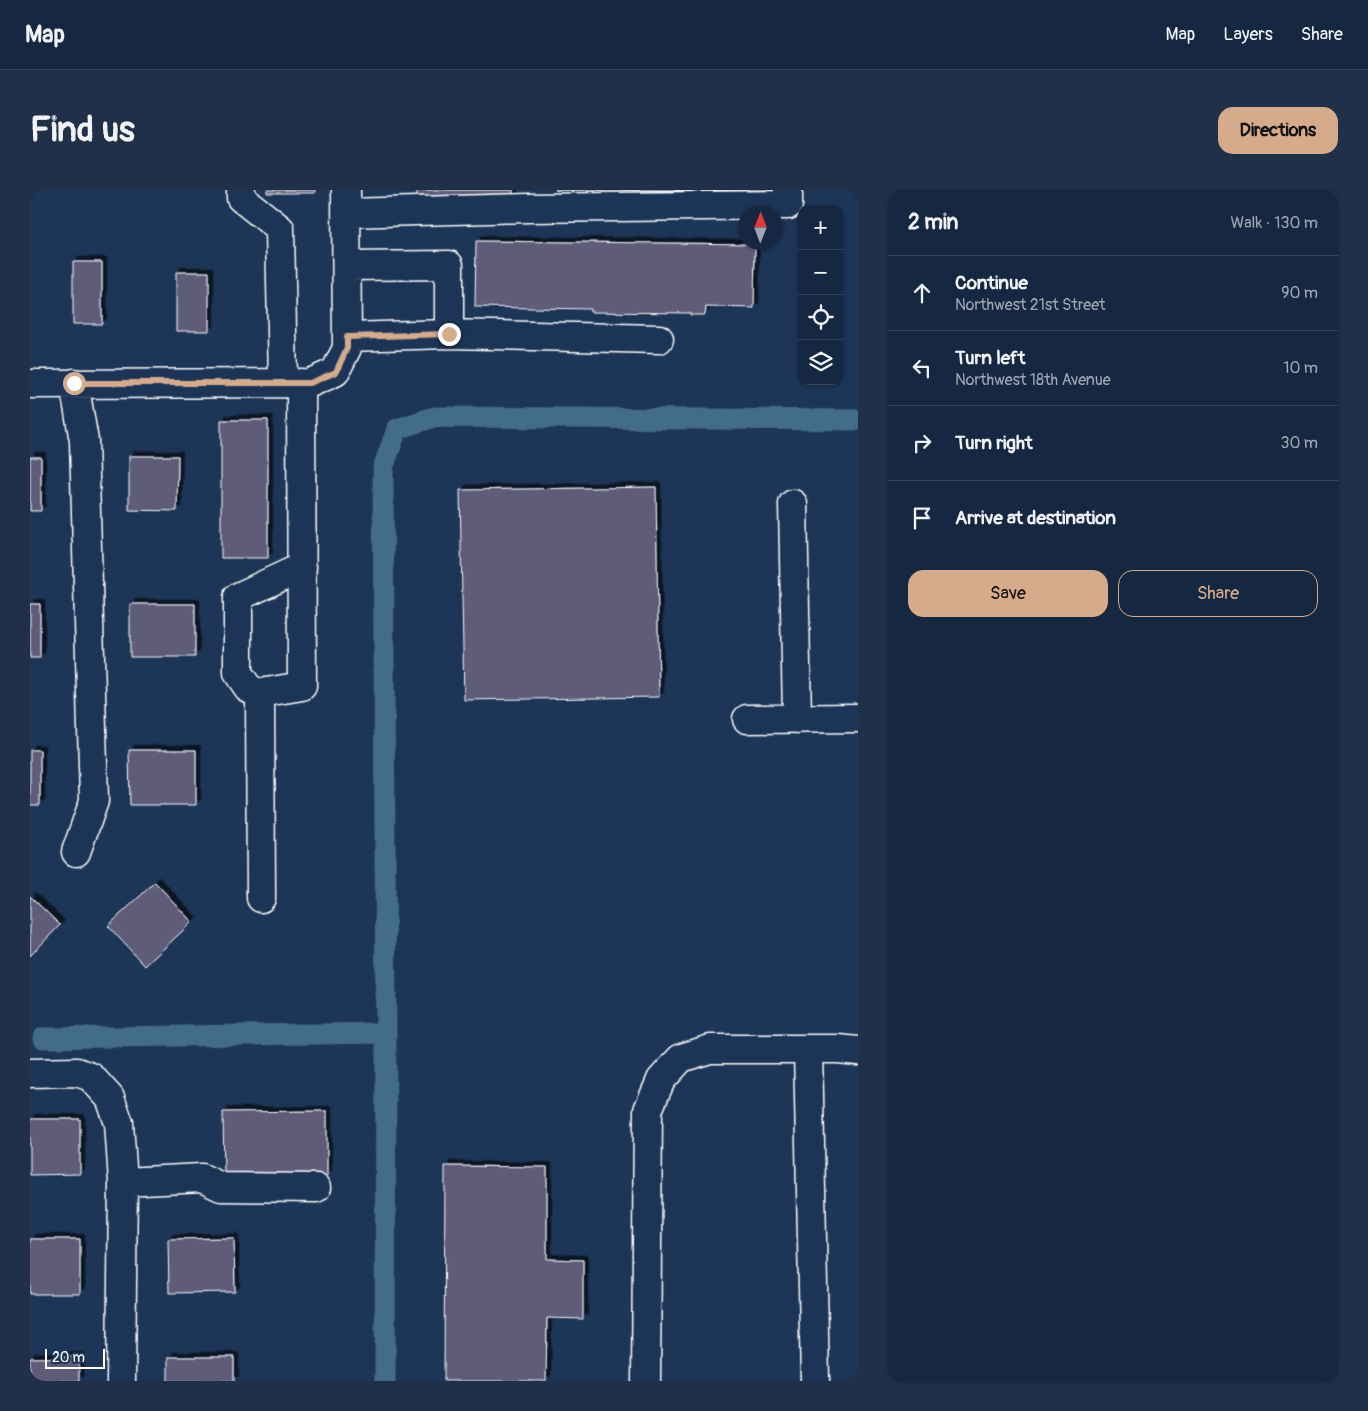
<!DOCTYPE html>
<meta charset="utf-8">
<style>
body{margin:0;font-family:Pangolin,sans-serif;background:#1f3048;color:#f1f3f6}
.controls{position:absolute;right:15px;top:15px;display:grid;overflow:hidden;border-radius:10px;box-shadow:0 1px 4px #0004}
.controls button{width:45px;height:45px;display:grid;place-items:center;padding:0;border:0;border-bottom:1px solid #35445a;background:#162841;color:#f1f3f6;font:25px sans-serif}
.compass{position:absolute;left:708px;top:15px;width:45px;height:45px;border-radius:50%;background:#162841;box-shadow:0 1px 4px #0004;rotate:1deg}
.scale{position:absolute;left:15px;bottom:12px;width:60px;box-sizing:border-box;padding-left:5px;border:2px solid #fff;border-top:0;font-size:14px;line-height:18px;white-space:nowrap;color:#fff;-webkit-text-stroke:4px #1d3557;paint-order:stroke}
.stop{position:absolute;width:15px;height:15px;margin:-11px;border:4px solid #d6ab8b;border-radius:50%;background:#fff}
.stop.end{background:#d6ab8b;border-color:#fff;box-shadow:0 1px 5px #0008}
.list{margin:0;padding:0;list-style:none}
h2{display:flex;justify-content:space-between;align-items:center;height:65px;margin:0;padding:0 20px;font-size:21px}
h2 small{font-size:16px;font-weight:400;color:#9ea6b1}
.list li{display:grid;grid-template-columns:32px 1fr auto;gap:15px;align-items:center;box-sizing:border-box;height:75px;padding:0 20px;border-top:1px solid #35445a}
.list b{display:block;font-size:19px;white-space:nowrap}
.list p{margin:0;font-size:16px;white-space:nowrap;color:#9ea6b1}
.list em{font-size:16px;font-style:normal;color:#9ea6b1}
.actions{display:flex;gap:10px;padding:15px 20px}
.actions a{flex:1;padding:11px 0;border:1px solid #d6ab8b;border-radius:15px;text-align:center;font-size:18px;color:#d6ab8b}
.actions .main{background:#d6ab8b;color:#111}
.icon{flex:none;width:28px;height:28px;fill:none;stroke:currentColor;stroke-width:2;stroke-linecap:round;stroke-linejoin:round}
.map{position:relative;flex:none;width:828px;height:1191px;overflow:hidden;border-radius:15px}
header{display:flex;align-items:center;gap:30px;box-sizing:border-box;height:70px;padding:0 25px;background:#162841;border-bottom:1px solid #35445a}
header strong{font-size:24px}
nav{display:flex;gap:28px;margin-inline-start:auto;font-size:18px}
.intro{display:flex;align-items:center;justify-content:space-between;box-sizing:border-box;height:120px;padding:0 30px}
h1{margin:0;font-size:35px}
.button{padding:12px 22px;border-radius:15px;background:#d6ab8b;color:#111;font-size:18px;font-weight:700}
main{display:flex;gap:30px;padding:0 30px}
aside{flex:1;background:#162841;border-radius:15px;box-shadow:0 1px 4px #0004}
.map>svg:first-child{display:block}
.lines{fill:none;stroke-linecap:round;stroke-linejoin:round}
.canal{stroke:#436c8a;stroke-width:21}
.building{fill:#5e5c7a;stroke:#fff;filter:url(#shadow)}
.minor-casing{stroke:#fff;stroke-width:31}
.minor{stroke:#1d3557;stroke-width:28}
.route{stroke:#d6ab8b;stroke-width:6}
</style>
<header>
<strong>Map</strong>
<nav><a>Map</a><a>Layers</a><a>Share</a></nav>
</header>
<div class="intro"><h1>Find us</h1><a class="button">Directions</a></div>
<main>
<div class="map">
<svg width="828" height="1191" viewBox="0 0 828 1191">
<defs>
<filter id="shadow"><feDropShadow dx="4.5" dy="-4.5" stdDeviation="0" flood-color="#0009"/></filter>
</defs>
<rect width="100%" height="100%" fill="#1d3557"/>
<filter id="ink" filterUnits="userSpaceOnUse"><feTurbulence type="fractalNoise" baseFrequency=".02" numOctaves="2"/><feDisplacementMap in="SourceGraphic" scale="10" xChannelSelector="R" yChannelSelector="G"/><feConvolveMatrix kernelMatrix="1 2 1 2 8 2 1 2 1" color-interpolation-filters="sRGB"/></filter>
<g filter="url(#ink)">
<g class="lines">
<path class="canal" d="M13 848 356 843
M355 1191 356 843 353 278 367 239 404 227 828 230"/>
</g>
<path class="building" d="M237 0H285V3H237Z
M387 0H483V8H387Z
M525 0H744V1Z
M446 51 725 54 724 118 676 117 675 125H660V123L560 122V119L445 117Z
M43 72H72V134H43Z
M146 82H179V141H146Z
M191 230H238V368H191Z
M99 266H148L147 321 99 320Z
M0 267H11V321H0Z
M626 297 629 507 434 510 430 300Z
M0 414H10V468H0Z
M100 414H165V467H100Z
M0 560H10V615H0Z
M99 560H166V615H100Z
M125 692 162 732 115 776 78 736Z
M0 706 30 735 0 766Z
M297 921V986L194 987 193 922Z
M0 929H50V984L0 985Z
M415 976 517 977V1069L553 1070V1129L517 1128 516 1191H414Z
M204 1048 205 1102 139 1103 138 1049Z
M0 1049H50V1104H0Z
M49 1167V1191H0V1168Z
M138 1167H204V1191H138Z"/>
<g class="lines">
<g class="minor-casing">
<path id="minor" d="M211 0V8L250 39 253 193
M316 23 498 18 758 15V0
M317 76 419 75V144L317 147
M419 144 629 149
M44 193 54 251 64 611 46 662
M0 194 280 193 305 182 317 158 316 0
M763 314 767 529
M230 503 219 499 208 483V407L272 377
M717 529 828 528
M231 708 230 503 272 496 271 193
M778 859 785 1191
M0 883 47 882 61 887 80 908 89 933 93 992 91 1191
M93 992 172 988 191 997 286 998
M616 1191 618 920 631 890 651 868 680 859H808L828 861"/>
</g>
<use href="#minor" class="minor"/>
</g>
</g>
<g class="lines" filter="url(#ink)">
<path class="route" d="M44 193H280L306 182 317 158V147L419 144"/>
</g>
</svg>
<div class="controls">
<button>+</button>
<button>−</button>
<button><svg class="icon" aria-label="locate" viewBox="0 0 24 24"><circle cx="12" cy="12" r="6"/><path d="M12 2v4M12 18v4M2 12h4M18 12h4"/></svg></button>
<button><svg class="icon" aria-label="layers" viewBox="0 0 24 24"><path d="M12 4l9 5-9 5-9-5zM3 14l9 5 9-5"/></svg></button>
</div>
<svg class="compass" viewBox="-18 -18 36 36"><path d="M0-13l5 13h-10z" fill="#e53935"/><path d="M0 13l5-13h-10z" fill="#9ea6b1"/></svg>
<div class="scale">20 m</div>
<div class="stop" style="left:44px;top:193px"></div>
<div class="stop end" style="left:419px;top:144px"></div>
</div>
<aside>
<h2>2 min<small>Walk · 130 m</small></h2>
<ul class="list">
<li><svg class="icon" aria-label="ahead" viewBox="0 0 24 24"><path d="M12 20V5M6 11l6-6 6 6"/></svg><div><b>Continue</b><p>Northwest 21st Street</p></div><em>90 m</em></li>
<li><svg class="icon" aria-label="left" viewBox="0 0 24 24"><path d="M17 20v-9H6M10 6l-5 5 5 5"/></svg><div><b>Turn left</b><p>Northwest 18th Avenue</p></div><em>10 m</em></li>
<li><svg class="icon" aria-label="right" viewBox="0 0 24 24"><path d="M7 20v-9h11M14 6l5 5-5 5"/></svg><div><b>Turn right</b></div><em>30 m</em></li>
<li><svg class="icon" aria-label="arrive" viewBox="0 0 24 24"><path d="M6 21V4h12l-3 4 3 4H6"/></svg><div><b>Arrive at destination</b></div></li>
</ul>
<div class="actions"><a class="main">Save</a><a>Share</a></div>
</aside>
</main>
